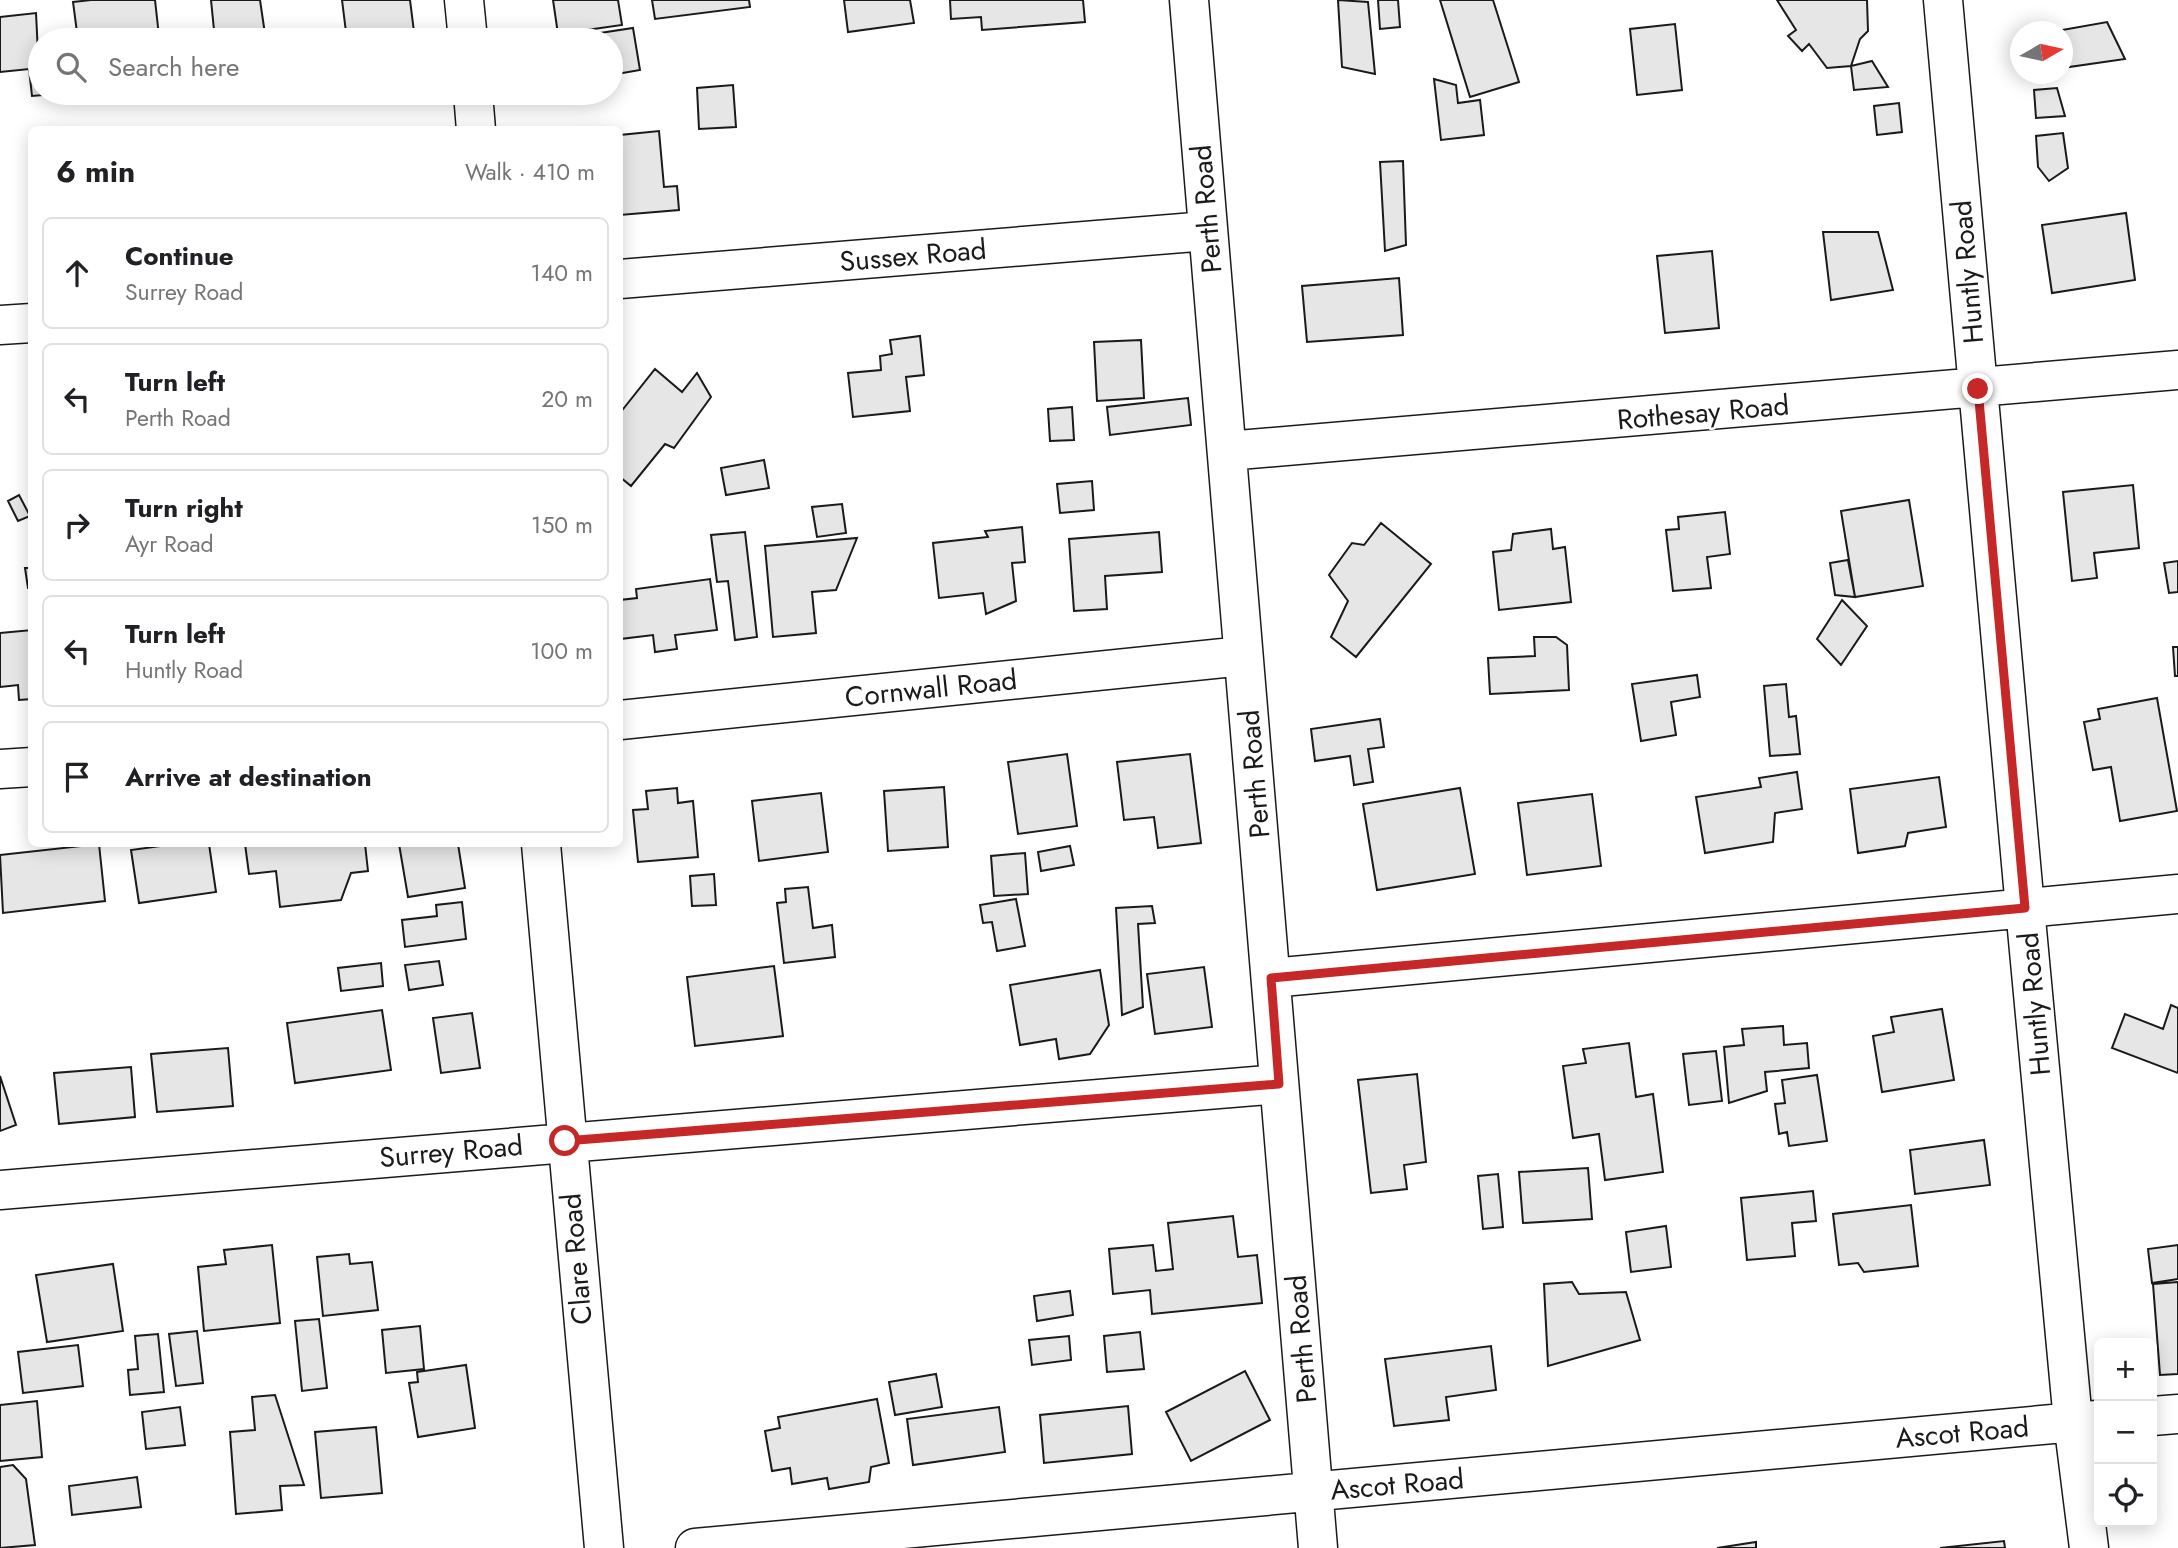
<!DOCTYPE html>
<meta charset="utf-8">
<style>
body{margin:0;font-family:Jost,sans-serif;background:#f2f2f2;color:#202124}
.controls{position:absolute;right:21px;bottom:21px;display:grid;overflow:hidden;border-radius:10px;box-shadow:0 4px 18px #0003}
.controls button{width:63px;height:63px;display:grid;place-items:center;padding:0;border:0;border-bottom:2px solid #e0e0e0;background:#fff;color:#202124;font:35px sans-serif}
.compass{position:absolute;left:2010px;top:21px;width:63px;height:63px;border-radius:50%;background:#fff;box-shadow:0 4px 18px #0003;rotate:81deg}
.stop{position:absolute;width:21px;height:21px;margin:-16px;border:5px solid #c62828;border-radius:50%;background:#fff}
.stop.end{background:#c62828;border-color:#fff;box-shadow:0 2px 7px #0008}
.list{margin:0;padding:0;list-style:none}
h2{display:flex;justify-content:space-between;align-items:center;height:91px;margin:0;padding:0 28px;font-size:30px}
h2 small{font-size:23px;font-weight:400;color:#757577}
.list li{display:grid;grid-template-columns:46px 1fr auto;gap:21px;align-items:center;box-sizing:border-box;height:112px;margin:0 14px 14px;padding:0 14px;border:2px solid #e0e0e0;border-radius:10px}
.list b{display:block;font-size:26px;white-space:nowrap}
.list p{margin:0;font-size:23px;white-space:nowrap;color:#757577}
.list em{font-size:23px;font-style:normal;color:#757577}
.icon{flex:none;width:38px;height:38px;fill:none;stroke:currentColor;stroke-width:2;stroke-linecap:round;stroke-linejoin:round}
.map{position:relative;flex:none;width:2178px;height:1548px;overflow:hidden}
.search{position:absolute;background:#fff;box-shadow:0 4px 18px #0003;left:28px;top:28px;width:595px;height:77px;display:flex;align-items:center;gap:18px;box-sizing:border-box;padding:0 24px;border-radius:38px;color:#757577;font-size:26px}
.panel{position:absolute;background:#fff;box-shadow:0 4px 18px #0003;left:28px;top:126px;width:595px;height:721px;border-radius:10px}
.map>svg:first-child{display:block}
.building{fill:#e6e6e6;stroke:#1a1a1a;stroke-width:2}
.lines{fill:none;stroke-linecap:round;stroke-linejoin:round}
.minor-casing{stroke:#1a1a1a;stroke-width:41}
.minor{stroke:#fff;stroke-width:38}
.route{stroke:#c62828;stroke-width:9}
.labels{text-anchor:middle;stroke-width:5;stroke-linejoin:round;paint-order:stroke}
.street-label{font-size:28px;fill:#1a1a1a;stroke:#fff}
</style>
<div class="map">
<svg width="2178" height="1548" viewBox="0 0 2178 1548">
<rect width="100%" height="100%" fill="#fff"/>
<path class="building" d="M91 0H155L159 36 121 40H78L73 2Z
M211 0H260L265 34 215 40Z
M342 0H410L415 40H347Z
M553 0H618L622 25 558 34Z
M652 0H749L750 7 655 19Z
M844 0H910L914 23 848 32Z
M950 0H1083L1085 22 982 30 981 17 951 19Z
M1338 0 1368 2 1375 74 1342 67Z
M1378 0H1398L1400 27 1380 29Z
M1440 0H1493L1519 82 1470 97Z
M1777 0H1867L1868 31 1860 39 1851 66 1827 68 1809 44 1802 51 1788 36 1796 30Z
M36 13 40 93 56 94 32 96 29 69 0 72V17Z
M2107 22 2125 59 2062 68V32H2051Z
M1675 24 1682 90 1637 95 1630 29Z
M633 28 640 70 611 75V40H581L580 36Z
M1872 61 1888 87 1854 90 1851 66Z
M1434 79 1456 85 1458 103 1480 100 1484 135 1441 140Z
M733 85 736 127 699 129 697 88Z
M2057 88 2065 116 2036 118 2034 90Z
M1899 103 1902 132 1877 135 1874 106Z
M659 131 664 187 677 186 679 210 620 215V135Z
M2063 133 2068 168 2049 181 2038 167 2036 136Z
M1403 161 1406 245 1385 251 1380 162Z
M2126 213 2135 280 2052 293 2042 225Z
M1823 232H1878L1893 290 1831 300Z
M1712 251 1719 328 1665 333 1657 256Z
M1399 278 1403 335 1307 342 1302 286Z
M920 336 924 375 906 377 910 411 853 417 848 373 881 370 880 356 892 354 890 340Z
M1141 340 1144 398 1097 401 1094 342Z
M655 369 682 392 697 373 711 397 674 448 665 444 631 486 620 477V413Z
M1188 398 1191 425 1110 435 1107 407Z
M1072 407 1074 440 1050 441 1048 409Z
M764 460 769 488 726 495 721 468Z
M1092 481 1094 510 1060 513 1057 484Z
M2133 485 2139 548 2094 553 2097 578 2072 581 2063 492Z
M19 495 30 516 18 521 8 501Z
M1909 500 1923 586 1855 597 1841 511Z
M842 504 846 533 817 537 812 507Z
M1725 512 1730 554 1707 557 1711 588 1673 591 1666 530 1679 529 1678 517Z
M1381 523 1431 564 1356 657 1331 637 1348 601 1329 575 1352 543 1364 545Z
M1022 527 1025 562 1012 563 1016 601 986 614 983 593 939 598 933 543 988 537 985 531Z
M1551 529 1553 549 1565 547 1571 602 1499 610 1493 552 1511 550 1513 534Z
M745 532 757 637 735 640 728 581 717 582 711 535Z
M1159 532 1162 572 1105 576 1107 609 1074 611 1069 539Z
M857 538 836 590 812 592 816 633 773 637 765 546Z
M1848 560 1855 597 1835 595 1830 563Z
M2178 561V592L2169 593 2164 563Z
M25 568H32V588H28Z
M710 579 717 630 675 635 677 649 655 652 653 635 620 639V600L637 598 636 589Z
M1842 600 1867 626 1841 665 1817 639Z
M32 630V699L19 700 18 685 0 687V633Z
M1534 637H1556L1567 645 1569 690 1490 694 1488 658 1535 656Z
M2173 647H2178V676H2175Z
M1697 675 1700 697 1671 702 1676 735 1641 741 1632 684Z
M1786 684 1789 717 1796 716 1800 754 1770 756 1764 686Z
M2157 698 2177 811 2120 821 2111 767 2093 770 2084 722 2100 719 2098 709Z
M1380 719 1384 747 1368 749 1373 782 1354 785 1350 756 1315 761 1311 729Z
M1067 754 1077 826 1018 834 1008 762Z
M1190 754 1201 843 1158 848 1154 817 1124 820 1117 762Z
M1797 772 1802 809 1775 813 1773 842 1705 853 1696 797 1761 787 1759 778Z
M1939 777 1946 827 1908 833 1905 846 1858 853 1850 789Z
M944 787 948 847 888 851 884 791Z
M677 788 678 803 693 801 698 857 638 862 633 810 648 809 646 791Z
M1460 788 1475 874 1377 890 1363 804Z
M821 793 828 852 759 861 752 801Z
M1592 794 1601 866 1527 875 1518 803Z
M99 844 105 901 3 913 0 855Z
M175 844H209L216 892 139 903 131 850Z
M245 844H365L368 871 351 873 341 900 280 907 276 871 249 874Z
M399 844H458L465 888 408 897Z
M1070 846 1074 865 1041 871 1038 852Z
M1025 853 1028 894 994 896 991 856Z
M714 874 716 905 692 906 690 876Z
M808 887 813 928 832 925 835 957 784 963 777 903 786 902 785 889Z
M1016 899 1025 946 997 951 992 922 983 923 980 905Z
M462 902 466 939 405 947 402 920 437 916 436 905Z
M1152 906 1155 923 1138 924 1143 1007 1122 1015 1116 908Z
M439 961 443 985 409 990 405 965Z
M381 963 383 986 341 991 338 968Z
M774 966 783 1036 695 1046 687 977Z
M1204 967 1212 1027 1155 1034 1147 974Z
M1100 970 1109 1025 1090 1054 1059 1059 1056 1039 1020 1045 1010 985Z
M2171 1005 2178 1008V1073L2112 1048 2125 1014 2163 1029Z
M1942 1009 1954 1080 1882 1092 1873 1036 1894 1032 1891 1017Z
M382 1010 391 1070 295 1083 287 1023Z
M472 1013 480 1068 441 1073 433 1018Z
M1783 1026 1784 1045 1807 1043 1809 1068 1765 1072 1767 1091 1729 1103 1724 1047 1744 1045 1742 1029Z
M1629 1043 1636 1097 1653 1094 1663 1172 1605 1180 1599 1134 1573 1138 1563 1066 1586 1063 1583 1049Z
M228 1048 233 1106 157 1112 151 1054Z
M1716 1051 1722 1101 1689 1105 1683 1054Z
M131 1067 135 1117 59 1124 54 1073Z
M1417 1074 1426 1162 1404 1165 1407 1189 1371 1193 1358 1080Z
M1817 1075 1827 1141 1789 1146 1787 1132 1779 1134 1775 1104 1785 1103 1782 1080Z
M0 1076 16 1125 0 1131Z
M1984 1140 1990 1185 1915 1194 1910 1150Z
M1588 1168 1592 1219 1523 1223 1519 1172Z
M1498 1174 1503 1227 1483 1229 1478 1176Z
M1813 1191 1816 1221 1792 1223 1795 1256 1747 1260 1741 1198Z
M1911 1205 1918 1266 1864 1272 1858 1263 1839 1265 1833 1214Z
M1233 1216 1238 1257 1257 1255 1262 1303 1152 1314 1150 1290 1113 1294 1109 1249 1153 1245 1156 1271 1173 1269 1168 1223Z
M1666 1226 1671 1267 1631 1272 1626 1232Z
M272 1245 280 1323 204 1331 198 1267 226 1264 224 1250Z
M2178 1245V1279L2152 1283 2148 1249Z
M349 1254 350 1264 372 1262 378 1310 323 1316 317 1257Z
M113 1264 123 1331 47 1342 36 1275Z
M1572 1282 1579 1294 1626 1292 1640 1340 1548 1366 1544 1284Z
M2178 1282V1374L2160 1375 2153 1284Z
M1070 1291 1073 1315 1037 1321 1034 1296Z
M319 1319 327 1388 302 1391 295 1321Z
M420 1326 424 1369 386 1373 382 1330Z
M197 1331 203 1383 176 1386 169 1334Z
M1140 1332 1144 1369 1107 1372 1104 1336Z
M158 1334 164 1392 130 1395 128 1370 138 1369 135 1336Z
M1069 1336 1071 1360 1032 1365 1029 1340Z
M78 1345 83 1386 23 1393 18 1352Z
M1491 1346 1496 1390 1446 1397 1449 1420 1394 1426 1385 1359Z
M466 1365 475 1428 418 1437 409 1383 418 1382 417 1372Z
M1245 1371 1270 1420 1191 1461 1166 1412Z
M936 1374 942 1407 895 1415 889 1382Z
M275 1395 304 1485 280 1486 282 1510 236 1514 230 1432 255 1430 252 1397Z
M877 1399 889 1463 871 1467 869 1482 829 1489 827 1478 792 1484 790 1468 772 1471 765 1431 780 1428 778 1417Z
M37 1401 42 1457 0 1461V1405Z
M1128 1406 1132 1454 1044 1463 1040 1415Z
M180 1407 185 1445 146 1449 142 1412Z
M999 1407 1005 1452 913 1465 907 1419Z
M376 1427 382 1493 321 1498 315 1432Z
M13 1465 26 1479 35 1545 0 1548V1467Z
M137 1477 141 1507 72 1515 69 1486Z
M2004 1541 2005 1548H1940Z
M1756 1542V1548H1717Z"/>
<g class="lines">
<g class="minor-casing">
<path id="minor" d="M464 0 468 40
M1189 0 1318 1548
M1943 0 2025 908 2073 1421 2089 1548
M473 93 476 130
M620 279 1207 231
M0 325 32 323
M1227 451 2178 370
M620 720 1243 656
M0 769 32 767
M541 844 604 1548
M1271 978 2178 894
M0 1190 1279 1084
M2152 1416 2178 1414
M695 1548 2097 1420"/>
</g>
<use href="#minor" class="minor"/>
</g>
<g class="lines">
<path class="route" d="M565 1141 1279 1084 1271 978 2025 908 1978 389"/>
</g>
<g class="labels">
<g class="street-label">
<text transform="translate(1206 209) rotate(-95)" y="10">Perth Road</text>
<text transform="translate(913 255) rotate(-5)" y="10">Sussex Road</text>
<text transform="translate(1967 272) rotate(-95)" y="10">Huntly Road</text>
<text transform="translate(1703 412) rotate(-5)" y="10">Rothesay Road</text>
<text transform="translate(931 688) rotate(-6)" y="10">Cornwall Road</text>
<text transform="translate(1254 774) rotate(-95)" y="10">Perth Road</text>
<text transform="translate(2034 1004) rotate(-95)" y="10">Huntly Road</text>
<text transform="translate(451 1151) rotate(-5)" y="10">Surrey Road</text>
<text transform="translate(576 1259) rotate(-95)" y="10">Clare Road</text>
<text transform="translate(1301 1339) rotate(-95)" y="10">Perth Road</text>
<text transform="translate(1962 1432) rotate(-5)" y="10">Ascot Road</text>
<text transform="translate(1397 1484) rotate(-5)" y="10">Ascot Road</text>
</g>
</g>
</svg>
<div class="controls">
<button>+</button>
<button>−</button>
<button><svg class="icon" aria-label="locate" viewBox="0 0 24 24"><circle cx="12" cy="12" r="6"/><path d="M12 2v4M12 18v4M2 12h4M18 12h4"/></svg></button>
</div>
<svg class="compass" viewBox="-18 -18 36 36"><path d="M0-13l5 13h-10z" fill="#e53935"/><path d="M0 13l5-13h-10z" fill="#757577"/></svg>
<div class="stop" style="left:565px;top:1141px"></div>
<div class="stop end" style="left:1978px;top:389px"></div>
<div class="search"><svg class="icon" aria-label="search" viewBox="0 0 24 24"><circle cx="10" cy="10" r="6"/><path d="M15 15l6 6"/></svg>Search here</div>
<section class="panel">
<h2>6 min<small>Walk · 410 m</small></h2>
<ul class="list">
<li><svg class="icon" aria-label="ahead" viewBox="0 0 24 24"><path d="M12 20V5M6 11l6-6 6 6"/></svg><div><b>Continue</b><p>Surrey Road</p></div><em>140 m</em></li>
<li><svg class="icon" aria-label="left" viewBox="0 0 24 24"><path d="M17 20v-9H6M10 6l-5 5 5 5"/></svg><div><b>Turn left</b><p>Perth Road</p></div><em>20 m</em></li>
<li><svg class="icon" aria-label="right" viewBox="0 0 24 24"><path d="M7 20v-9h11M14 6l5 5-5 5"/></svg><div><b>Turn right</b><p>Ayr Road</p></div><em>150 m</em></li>
<li><svg class="icon" aria-label="left" viewBox="0 0 24 24"><path d="M17 20v-9H6M10 6l-5 5 5 5"/></svg><div><b>Turn left</b><p>Huntly Road</p></div><em>100 m</em></li>
<li><svg class="icon" aria-label="arrive" viewBox="0 0 24 24"><path d="M6 21V4h12l-3 4 3 4H6"/></svg><div><b>Arrive at destination</b></div></li>
</ul>
</section>
</div>
